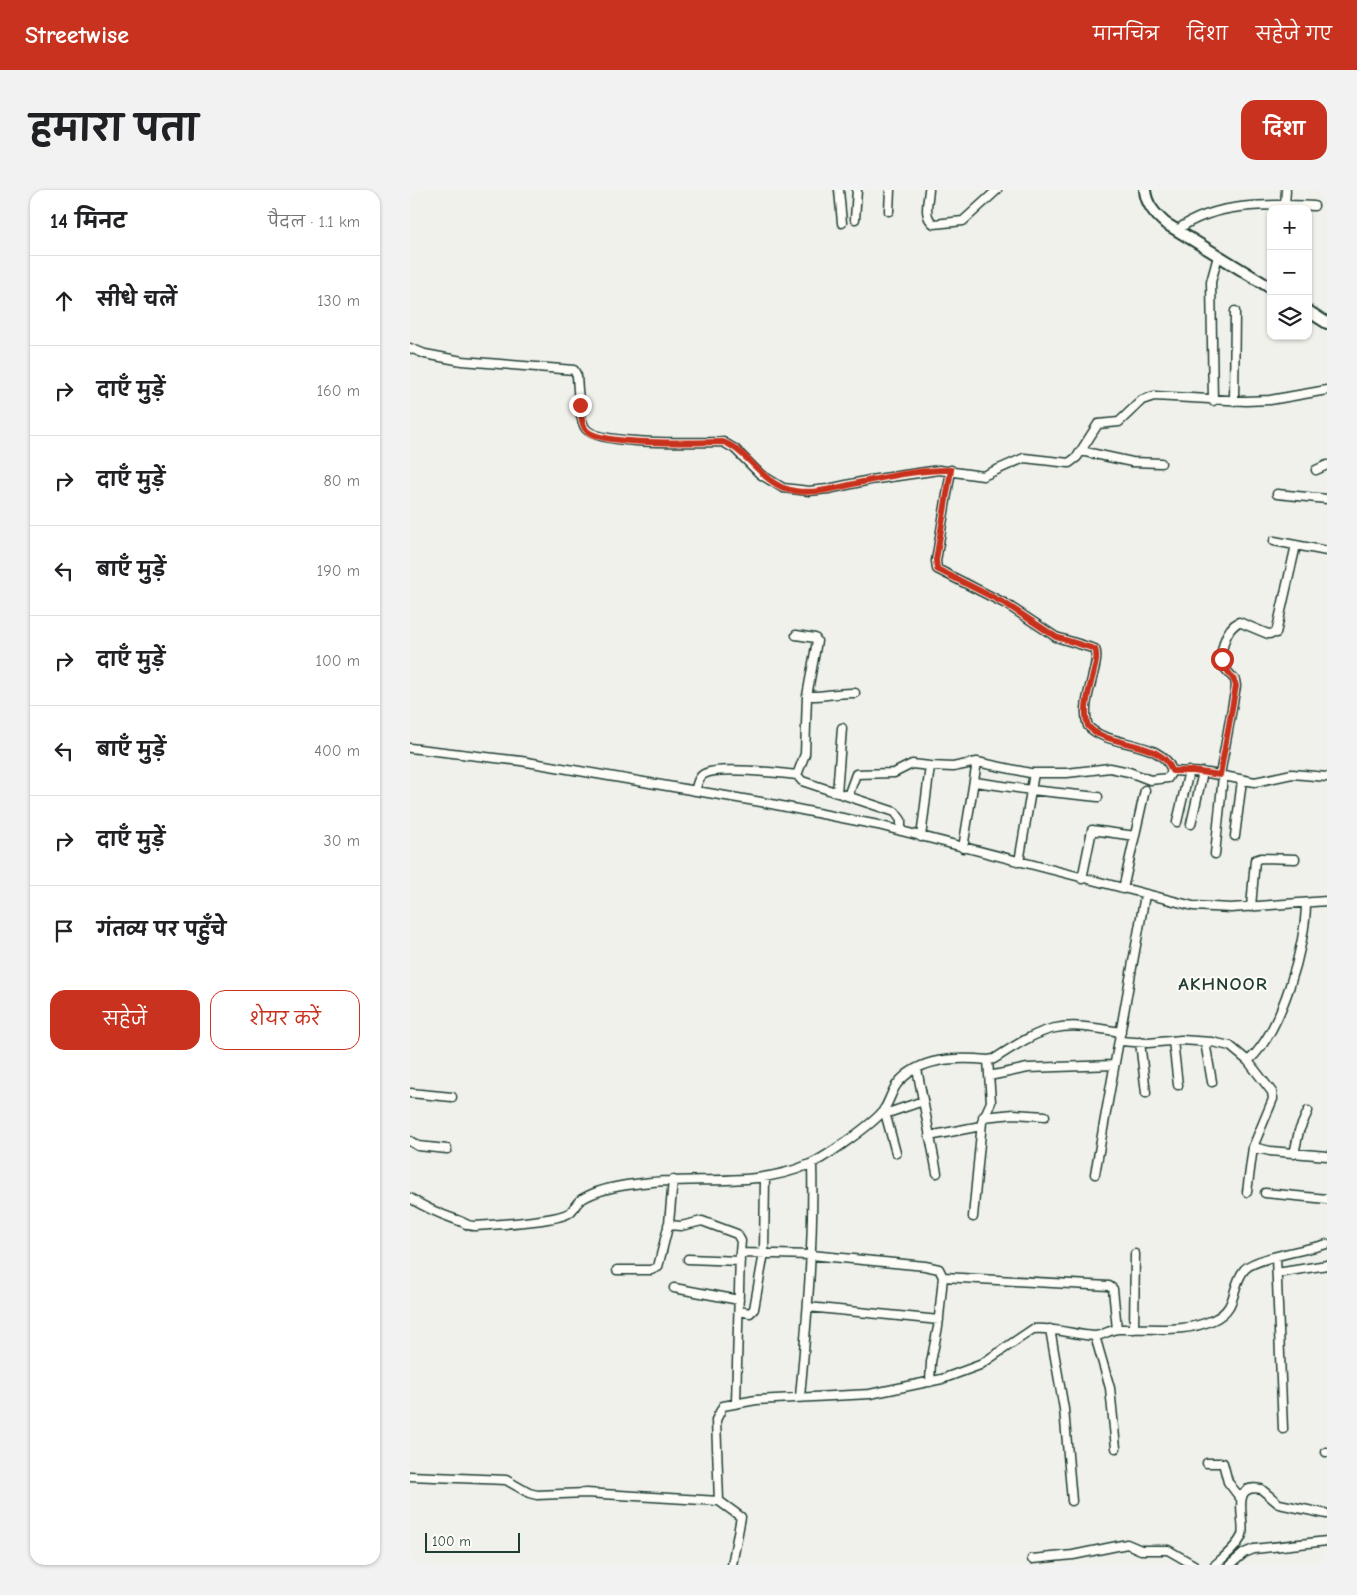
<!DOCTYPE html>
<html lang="hi">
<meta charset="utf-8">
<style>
body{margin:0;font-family:"Comic Neue","Playpen Sans Deva",sans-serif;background:#f2f2f2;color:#202124}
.controls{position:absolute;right:15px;top:15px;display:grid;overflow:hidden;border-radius:10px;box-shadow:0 1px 4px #0004}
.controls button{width:45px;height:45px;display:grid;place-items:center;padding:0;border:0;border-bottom:1px solid #e0e0e0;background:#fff;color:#202124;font:25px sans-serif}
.scale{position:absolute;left:15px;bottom:12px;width:95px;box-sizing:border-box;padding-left:5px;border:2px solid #1f3d34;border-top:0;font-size:14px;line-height:18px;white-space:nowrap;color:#1f3d34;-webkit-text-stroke:4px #fdfcf7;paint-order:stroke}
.stop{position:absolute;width:15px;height:15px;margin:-11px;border:4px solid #c8321e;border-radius:50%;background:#fff}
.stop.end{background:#c8321e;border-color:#fff;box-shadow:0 1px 5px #0008}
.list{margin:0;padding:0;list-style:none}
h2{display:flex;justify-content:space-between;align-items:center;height:65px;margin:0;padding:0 20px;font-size:21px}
h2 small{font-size:16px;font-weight:400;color:#757577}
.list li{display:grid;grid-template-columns:32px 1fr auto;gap:15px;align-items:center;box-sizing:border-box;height:90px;padding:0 20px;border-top:1px solid #e0e0e0}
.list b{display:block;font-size:19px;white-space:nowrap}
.list em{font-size:16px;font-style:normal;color:#757577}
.actions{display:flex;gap:10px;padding:15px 20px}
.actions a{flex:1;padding:11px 0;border:1px solid #c8321e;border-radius:15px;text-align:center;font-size:18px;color:#c8321e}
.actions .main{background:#c8321e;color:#fff}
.icon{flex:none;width:28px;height:28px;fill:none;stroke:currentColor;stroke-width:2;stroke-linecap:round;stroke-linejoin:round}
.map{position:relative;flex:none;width:917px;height:1375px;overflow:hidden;border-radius:15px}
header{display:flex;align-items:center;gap:30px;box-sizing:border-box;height:70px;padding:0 25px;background:#c8321e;color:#fff}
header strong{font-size:24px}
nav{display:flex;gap:28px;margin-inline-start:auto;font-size:18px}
.intro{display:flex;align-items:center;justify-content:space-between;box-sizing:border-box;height:120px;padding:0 30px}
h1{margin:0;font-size:35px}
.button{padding:12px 22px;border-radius:15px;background:#c8321e;color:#fff;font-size:18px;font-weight:700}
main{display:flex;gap:30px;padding:0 30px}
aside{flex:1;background:#fff;border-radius:15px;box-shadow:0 1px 4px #0004}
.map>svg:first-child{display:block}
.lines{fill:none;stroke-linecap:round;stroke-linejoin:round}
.minor-casing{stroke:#1f3d34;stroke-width:11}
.major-casing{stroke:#1f3d34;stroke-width:14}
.minor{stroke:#fdfcf7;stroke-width:8}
.major{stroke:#fdfcf7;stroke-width:10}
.route{stroke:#c8321e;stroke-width:6}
.labels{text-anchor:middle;stroke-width:4;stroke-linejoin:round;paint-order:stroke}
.district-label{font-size:19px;font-weight:bold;letter-spacing:1px;fill:#1f3d34;stroke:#fdfcf7}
</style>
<header>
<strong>Streetwise</strong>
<nav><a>मानचित्र</a><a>दिशा</a><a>सहेजे गए</a></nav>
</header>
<div class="intro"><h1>हमारा पता</h1><a class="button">दिशा</a></div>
<main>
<aside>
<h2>14 मिनट<small>पैदल · 1.1 km</small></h2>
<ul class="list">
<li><svg class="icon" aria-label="ahead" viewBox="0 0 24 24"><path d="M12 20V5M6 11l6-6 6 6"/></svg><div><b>सीधे चलें</b></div><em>130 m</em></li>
<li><svg class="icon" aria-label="right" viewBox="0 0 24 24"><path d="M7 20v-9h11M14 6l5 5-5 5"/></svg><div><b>दाएँ मुड़ें</b></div><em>160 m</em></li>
<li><svg class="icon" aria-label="right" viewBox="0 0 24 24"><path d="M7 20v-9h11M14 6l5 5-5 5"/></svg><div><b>दाएँ मुड़ें</b></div><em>80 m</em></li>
<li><svg class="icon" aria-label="left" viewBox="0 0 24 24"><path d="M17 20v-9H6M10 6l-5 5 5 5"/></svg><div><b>बाएँ मुड़ें</b></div><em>190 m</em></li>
<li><svg class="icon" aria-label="right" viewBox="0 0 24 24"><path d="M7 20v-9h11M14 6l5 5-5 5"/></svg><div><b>दाएँ मुड़ें</b></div><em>100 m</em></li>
<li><svg class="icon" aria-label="left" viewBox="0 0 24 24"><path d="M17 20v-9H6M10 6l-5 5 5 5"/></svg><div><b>बाएँ मुड़ें</b></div><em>400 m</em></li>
<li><svg class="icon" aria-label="right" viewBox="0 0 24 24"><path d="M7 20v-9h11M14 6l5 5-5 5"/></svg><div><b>दाएँ मुड़ें</b></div><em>30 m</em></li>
<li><svg class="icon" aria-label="arrive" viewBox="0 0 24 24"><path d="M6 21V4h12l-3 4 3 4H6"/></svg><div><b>गंतव्य पर पहुँचे</b></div></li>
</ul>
<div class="actions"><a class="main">सहेजें</a><a>शेयर करें</a></div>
</aside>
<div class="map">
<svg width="917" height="1375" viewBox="0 0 917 1375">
<rect width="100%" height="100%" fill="#f0f1eb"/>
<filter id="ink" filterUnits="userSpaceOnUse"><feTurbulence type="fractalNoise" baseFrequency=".02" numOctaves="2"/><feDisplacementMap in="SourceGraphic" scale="10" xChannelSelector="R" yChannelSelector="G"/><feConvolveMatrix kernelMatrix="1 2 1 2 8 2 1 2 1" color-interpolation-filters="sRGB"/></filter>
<g filter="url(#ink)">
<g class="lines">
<g class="minor-casing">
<path id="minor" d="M429 0 432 33
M519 0C518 12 513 27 524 34L553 31 587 0
M875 15 876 0
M479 21 480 0
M445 29 447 0
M767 40C804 12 859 14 904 16
M0 158 15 164 52 171 164 180 167 186C168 198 169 231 176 239 191 256 288 252 313 252L325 259 350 284 373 298 399 301 418 299 460 290 529 280 573 286 614 268 659 273 667 267 688 234 709 232 732 210 744 206 836 211 860 210 917 200
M803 211 801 92 808 66
M824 211 825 121
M671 261 722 272 751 273
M906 280 917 275
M867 304 917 309
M864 351 917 361
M386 445 405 448 407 451 397 506 395 564 387 585 392 591 485 622 491 630V641
M397 506C414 507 428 502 445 503
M0 558 111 571 351 612 468 635 783 716 821 718 917 711
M762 581 798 583 845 592 882 584 917 587
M810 585 826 496 825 490 812 475C810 461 815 439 829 432L858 444 866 443 886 355
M565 592 621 600 688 607
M285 601C287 595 288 587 294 584 307 576 370 583 387 585
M427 603 432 538
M438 606 446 584 484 583 502 574 520 576
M767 632 779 581
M781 634 793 582
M825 646 832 590
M511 647 520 576 543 577 567 572 620 583H657L700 578 719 582 740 590 758 588 762 581C753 549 697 558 678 536 669 511 692 473 685 459L646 447 596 414 527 379 526 371 541 280
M553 658 567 572
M805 664 813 586
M609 672 624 583
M672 689 682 640 725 646
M713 699 735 600
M841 717 845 670 851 668 885 669
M710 851 738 853 771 850 802 852 820 856 838 871 862 902 863 909 843 957 837 1002
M763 851 768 895
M730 852 736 903
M795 852 802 892
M838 871C871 843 896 755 896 713
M507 879 527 983
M579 886 618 878 704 875
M0 903 42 907
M474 919 486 963
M475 924 513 911
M573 927 604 924 635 926
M519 946 571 936
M0 951 8 956 37 959
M843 957 860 961 917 966
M884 964 889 941 898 921
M685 984 735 705
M855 1003 917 1009
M0 1008C15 1018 30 1024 47 1030 55 1032 57 1037 66 1036 87 1034 143 1032 159 1023 164 1020 166 1012 172 1009 187 1000 207 996 225 994 284 985 344 999 400 974 415 968 464 933 473 921 479 913 481 902 487 894 509 867 547 867 578 870
M563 1027 572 932 581 912 578 870 584 869C638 834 648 831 711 842
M258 1035 271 1036 292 1031 327 1044 331 1051 330 1063
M866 1067 873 1239
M278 1069 330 1071
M207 1080H241L248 1077 259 1033 263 990
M867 1083 917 1075
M264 1098 329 1110
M398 1117 529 1130
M329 1121 340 1123 344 1119 354 1063 355 987
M640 1139 654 1219 662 1311
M724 1139 725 1064
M685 1146 700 1198 706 1258
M520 1192 521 1172 528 1137 533 1087 699 1096 703 1099 707 1139
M390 1207C397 1129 404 1052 402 974
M326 1212 330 1063 401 1065 515 1076 529 1079 533 1087
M916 1262H917
M797 1273H813L818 1292 831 1309
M0 1286 96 1290 119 1303 127 1305 176 1303 309 1311 306 1230 313 1216 346 1210 460 1204 532 1189 570 1175 623 1139C644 1137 664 1145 684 1146 693 1146 700 1139 709 1139 742 1137 772 1144 803 1130 829 1118 820 1098 834 1080 843 1068 901 1059 917 1054
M309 1311 331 1327 322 1375
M622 1369 663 1365 717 1354 731 1360H758L784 1375
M805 1375C814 1367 828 1356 832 1345 836 1332 819 1292 851 1299L869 1314 917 1324
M820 1375 834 1363 844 1359 917 1351"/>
</g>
<g class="major-casing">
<path id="major" d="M735 0C736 14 745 24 755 33L861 98
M898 121 917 133"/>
</g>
<use href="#minor" class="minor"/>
<use href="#major" class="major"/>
</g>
</g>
<g class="lines" filter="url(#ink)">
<path class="route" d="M170 215C171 223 171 235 177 241 193 256 288 252 313 252 335 259 350 289 374 298 400 308 431 296 457 291 484 285 514 279 541 280L526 370 527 379 596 414 646 447 685 459C692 473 669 511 678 536 697 558 753 550 762 581H783L810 585 826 496C824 485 813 480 812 469"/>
</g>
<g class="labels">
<g class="district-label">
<text x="813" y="800">AKHNOOR</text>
</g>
</g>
</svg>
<div class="controls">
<button>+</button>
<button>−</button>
<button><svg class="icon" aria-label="layers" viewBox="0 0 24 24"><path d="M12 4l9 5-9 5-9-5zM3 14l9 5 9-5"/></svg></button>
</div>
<div class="scale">100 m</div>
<div class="stop" style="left:812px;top:469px"></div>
<div class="stop end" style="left:170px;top:215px"></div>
</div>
</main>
